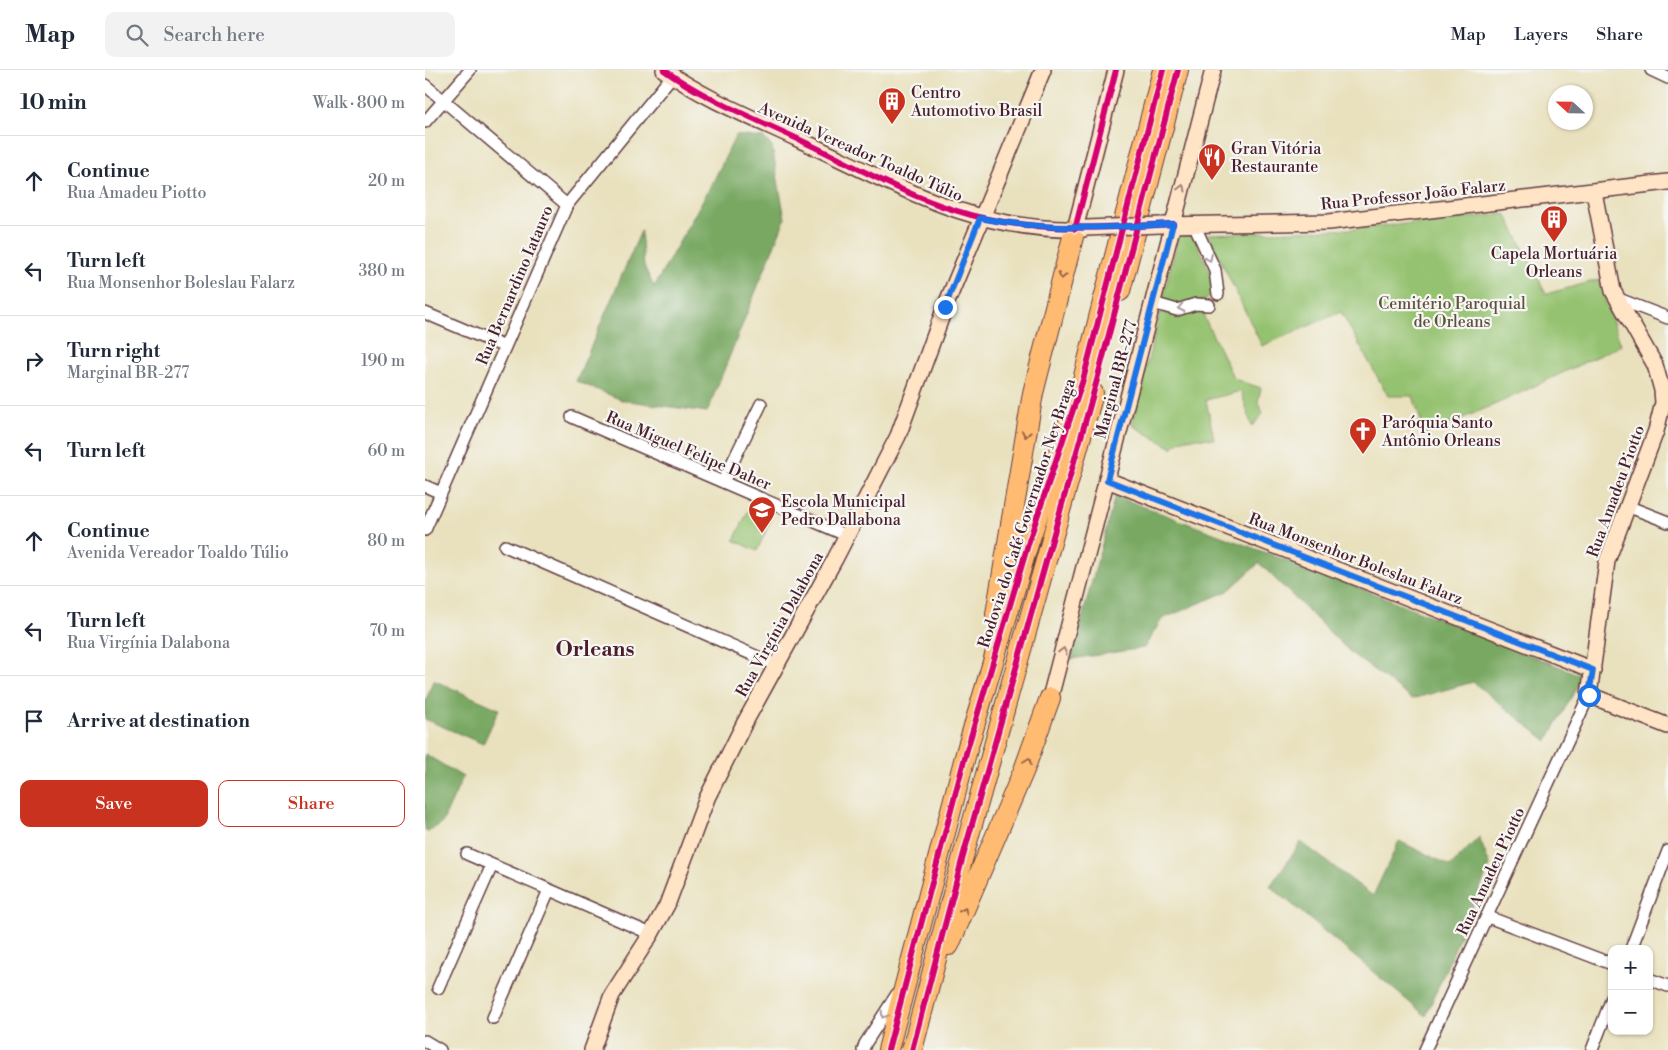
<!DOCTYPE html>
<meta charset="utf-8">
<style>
body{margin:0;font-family:"Libre Bodoni",serif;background:#f2f2f3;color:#1f2937}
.controls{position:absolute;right:15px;bottom:15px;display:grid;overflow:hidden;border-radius:10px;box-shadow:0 1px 4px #0004}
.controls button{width:45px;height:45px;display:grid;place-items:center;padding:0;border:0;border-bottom:1px solid #e0e1e3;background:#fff;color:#1f2937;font:25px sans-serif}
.compass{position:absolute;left:1123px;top:15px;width:45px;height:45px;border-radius:50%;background:#fff;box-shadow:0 1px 4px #0004;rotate:292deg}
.stop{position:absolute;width:15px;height:15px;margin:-11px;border:4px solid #1a73e8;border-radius:50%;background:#fff}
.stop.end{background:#1a73e8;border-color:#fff;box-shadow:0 1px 5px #0008}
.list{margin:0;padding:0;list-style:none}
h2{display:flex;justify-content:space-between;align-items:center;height:65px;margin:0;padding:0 20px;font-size:21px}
h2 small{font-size:16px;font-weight:400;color:#747a83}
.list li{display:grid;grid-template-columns:32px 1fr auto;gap:15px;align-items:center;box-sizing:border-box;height:90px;padding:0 20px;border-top:1px solid #e0e1e3}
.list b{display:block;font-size:19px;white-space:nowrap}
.list p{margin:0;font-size:16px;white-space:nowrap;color:#747a83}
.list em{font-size:16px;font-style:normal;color:#747a83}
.actions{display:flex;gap:10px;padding:15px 20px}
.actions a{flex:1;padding:11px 0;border:1px solid #c8321e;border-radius:10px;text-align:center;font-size:18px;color:#c8321e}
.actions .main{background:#c8321e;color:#fff}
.icon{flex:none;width:28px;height:28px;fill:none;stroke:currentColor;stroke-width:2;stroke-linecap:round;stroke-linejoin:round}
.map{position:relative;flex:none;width:1243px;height:980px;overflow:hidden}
header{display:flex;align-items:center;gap:30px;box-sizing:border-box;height:70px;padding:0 25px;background:#fff;border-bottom:1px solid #e0e1e3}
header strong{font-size:24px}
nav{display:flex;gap:28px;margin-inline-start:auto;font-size:18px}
.search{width:350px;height:45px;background:#f2f2f3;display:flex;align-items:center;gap:12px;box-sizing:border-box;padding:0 18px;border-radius:10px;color:#747a83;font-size:19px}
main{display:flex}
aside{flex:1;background:#fff}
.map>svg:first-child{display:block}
.green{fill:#95c270;stroke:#70704e}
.forest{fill:#78a862;stroke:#616446}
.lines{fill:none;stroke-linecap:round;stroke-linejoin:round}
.street-casing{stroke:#623c41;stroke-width:14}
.secondary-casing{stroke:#623c41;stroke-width:18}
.highway-casing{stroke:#623c41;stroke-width:22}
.street{stroke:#fff;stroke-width:11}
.secondary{stroke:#ffe4c6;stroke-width:15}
.highway{stroke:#febb71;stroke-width:20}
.secondary-bridge-casing{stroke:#623c41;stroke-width:18;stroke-linecap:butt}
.secondary-bridge{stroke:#ffe4c6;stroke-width:15}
.cycleway-casing{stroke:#f6f6f2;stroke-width:9}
.cycleway{stroke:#d6006c;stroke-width:6}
.oneway{stroke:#a48278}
.oneway2{stroke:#ae9aa0}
.oneway3{stroke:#9b654a}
.route{stroke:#1a73e8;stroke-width:6}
.labels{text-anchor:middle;stroke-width:4.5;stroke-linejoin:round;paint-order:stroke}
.poi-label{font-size:16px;fill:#4a1f2b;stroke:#f6f6f2;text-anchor:start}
.street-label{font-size:16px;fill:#4a1f2b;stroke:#f6f6f2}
.park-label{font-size:16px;fill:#605040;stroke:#f6f6f2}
.district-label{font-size:21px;font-weight:bold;fill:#4a1f2b;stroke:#f6f6f2}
</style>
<header>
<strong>Map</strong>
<div class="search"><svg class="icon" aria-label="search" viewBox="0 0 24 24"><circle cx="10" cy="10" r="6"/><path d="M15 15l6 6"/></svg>Search here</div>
<nav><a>Map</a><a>Layers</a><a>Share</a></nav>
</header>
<main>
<aside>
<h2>10 min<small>Walk · 800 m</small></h2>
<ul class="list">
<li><svg class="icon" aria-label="ahead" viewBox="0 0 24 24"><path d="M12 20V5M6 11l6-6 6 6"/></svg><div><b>Continue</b><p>Rua Amadeu Piotto</p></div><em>20 m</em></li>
<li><svg class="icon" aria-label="left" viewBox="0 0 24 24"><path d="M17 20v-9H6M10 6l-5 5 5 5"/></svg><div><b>Turn left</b><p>Rua Monsenhor Boleslau Falarz</p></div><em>380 m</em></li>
<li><svg class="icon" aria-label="right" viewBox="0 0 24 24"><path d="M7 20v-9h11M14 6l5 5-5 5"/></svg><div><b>Turn right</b><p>Marginal BR-277</p></div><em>190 m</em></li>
<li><svg class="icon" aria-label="left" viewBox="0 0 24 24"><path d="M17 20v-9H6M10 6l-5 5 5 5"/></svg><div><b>Turn left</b></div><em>60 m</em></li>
<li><svg class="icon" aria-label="ahead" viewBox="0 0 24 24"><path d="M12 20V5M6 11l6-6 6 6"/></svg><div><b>Continue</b><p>Avenida Vereador Toaldo Túlio</p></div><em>80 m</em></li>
<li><svg class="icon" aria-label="left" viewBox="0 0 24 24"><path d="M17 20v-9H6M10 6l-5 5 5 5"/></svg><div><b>Turn left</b><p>Rua Virgínia Dalabona</p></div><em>70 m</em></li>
<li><svg class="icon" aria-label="arrive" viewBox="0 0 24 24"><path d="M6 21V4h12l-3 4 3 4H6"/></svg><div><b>Arrive at destination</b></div></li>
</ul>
<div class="actions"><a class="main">Save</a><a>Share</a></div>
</aside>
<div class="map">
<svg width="1243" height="980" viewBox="0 0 1243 980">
<rect width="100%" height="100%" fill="#f6f6f2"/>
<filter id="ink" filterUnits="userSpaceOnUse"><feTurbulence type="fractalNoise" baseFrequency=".02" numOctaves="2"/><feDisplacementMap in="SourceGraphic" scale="10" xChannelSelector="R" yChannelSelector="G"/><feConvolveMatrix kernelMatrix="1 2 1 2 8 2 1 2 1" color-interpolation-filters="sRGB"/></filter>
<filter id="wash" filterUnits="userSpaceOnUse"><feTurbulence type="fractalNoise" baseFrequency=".0096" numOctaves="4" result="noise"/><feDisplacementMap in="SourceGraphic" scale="20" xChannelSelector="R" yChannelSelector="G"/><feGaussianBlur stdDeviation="1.12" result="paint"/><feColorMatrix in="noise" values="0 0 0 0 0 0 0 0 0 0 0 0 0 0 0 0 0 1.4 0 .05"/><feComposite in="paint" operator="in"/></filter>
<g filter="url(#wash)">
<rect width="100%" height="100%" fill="#e9e1be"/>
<path class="green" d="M1081 144 1121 224 1173 210 1196 275 1078 331 1000 364 988 326H963L916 242 837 276 783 164 928 159Z
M754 165 769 166 786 204 789 220 781 230 756 235 737 231Z
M771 238 781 241 779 247 809 309 836 318 833 331 838 343 827 357 816 321 781 330 789 369C774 368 758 365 747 378L707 355 735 242 756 244Z
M324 439 346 450 332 481 309 470Z"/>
<path class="forest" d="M311 65 339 68 347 77 360 149 282 342 197 330 151 311 216 161 219 196 229 217 289 110Z
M690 426 961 528 1158 606 1122 671 1048 612 987 629 926 583 834 493 803 521 737 549 719 578 646 589Z
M8 610 74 639 58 674 0 649V634Z
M0 684 38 707 17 753 3 762 0 761Z
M1054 767 1065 795 1001 946 845 816 876 772 948 826 974 771 1026 796Z"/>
</g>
<g filter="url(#ink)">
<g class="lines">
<g class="street-casing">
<path id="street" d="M1226 0 1243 8
M0 15 142 135
M0 52 45 0
M769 154 790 200 793 224
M1191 228 1243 248
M728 233 752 240 771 234 784 235
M0 243 80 277
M147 347 423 466
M298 412 336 334
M0 416 16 423
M1202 436 1243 452
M0 460 142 135 247 6
M80 476 351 595
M42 784 226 864
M1063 847 1187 894
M1206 879 1243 781
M1224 909 1243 916
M13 918 67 795
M68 948 124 820
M0 971 15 980
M438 980 440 974 472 924
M1000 980 1164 625
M1167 980 1187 928"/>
</g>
<g class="secondary-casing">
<path id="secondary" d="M239 0C280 29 328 48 373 69 470 114 549 163 659 159
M1169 122 1188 221 1230 295 1237 320 1238 333 1231 361 1182 491 1164 625 1243 656
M739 155 904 152 1243 112
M650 159 691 0
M682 410 1168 600
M625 628 788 0
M167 980 187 925 226 864 242 835 282 728 319 654 410 489 473 366 520 237 618 0"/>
</g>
<g class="highway-casing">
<path id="highway" d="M695 221 753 0
M571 544 608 323 650 159
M524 875 599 700 625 628
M463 980 541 683 604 471 658 310 738 0
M487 980 537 790 668 323"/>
</g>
<use href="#street" class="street"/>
<use href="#secondary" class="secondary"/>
<use href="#highway" class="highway"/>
<g class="secondary-bridge-casing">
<path id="secondary-bridge" d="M661 158 736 155"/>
</g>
<use href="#secondary-bridge" class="secondary-bridge"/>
<g class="cycleway-casing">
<path id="cycleway" d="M239 0C281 30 331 49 377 71 427 94 477 124 529 140 601 164 674 158 748 154
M650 159 691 0
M463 980 541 683 604 471 658 310 738 0
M487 980 537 790 672 310 753 0"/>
</g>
<use href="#cycleway" class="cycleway"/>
</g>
<defs><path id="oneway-chevron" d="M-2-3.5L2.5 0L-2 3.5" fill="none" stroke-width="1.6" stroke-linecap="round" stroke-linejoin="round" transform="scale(1.25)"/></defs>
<g class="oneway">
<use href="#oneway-chevron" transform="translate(757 118) rotate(-76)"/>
<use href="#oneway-chevron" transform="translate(638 581) rotate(-76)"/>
</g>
<g class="oneway2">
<use href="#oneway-chevron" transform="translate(784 188) rotate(65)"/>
<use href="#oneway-chevron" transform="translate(756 238) rotate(168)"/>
<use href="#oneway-chevron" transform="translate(459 945) rotate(123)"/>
</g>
<g class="oneway3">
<use href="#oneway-chevron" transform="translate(637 206) rotate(104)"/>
<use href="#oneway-chevron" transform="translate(601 364) rotate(99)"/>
<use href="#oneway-chevron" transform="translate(603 691) rotate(-69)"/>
<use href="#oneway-chevron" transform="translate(539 841) rotate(-66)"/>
</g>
</g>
<g class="lines" filter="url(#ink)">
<path class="route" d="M520 237 555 148C620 161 682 158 748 154L682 410 1168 600 1164 625"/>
</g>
<defs>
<g id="building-pin" transform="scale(1.4375)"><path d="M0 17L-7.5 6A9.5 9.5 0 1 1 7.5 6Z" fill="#c8321e" stroke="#f6f6f2"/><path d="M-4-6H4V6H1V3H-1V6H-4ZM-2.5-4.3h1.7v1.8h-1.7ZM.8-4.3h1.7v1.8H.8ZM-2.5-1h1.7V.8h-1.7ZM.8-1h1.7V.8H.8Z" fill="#fff"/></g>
<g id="restaurant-pin" transform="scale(1.4375)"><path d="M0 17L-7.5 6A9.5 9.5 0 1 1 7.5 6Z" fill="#c8321e" stroke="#f6f6f2"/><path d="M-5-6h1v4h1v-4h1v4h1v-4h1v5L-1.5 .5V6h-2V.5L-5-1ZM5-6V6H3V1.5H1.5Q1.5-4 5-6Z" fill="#fff"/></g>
<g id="church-pin" transform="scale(1.4375)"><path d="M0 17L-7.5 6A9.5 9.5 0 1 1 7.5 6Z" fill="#c8321e" stroke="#f6f6f2"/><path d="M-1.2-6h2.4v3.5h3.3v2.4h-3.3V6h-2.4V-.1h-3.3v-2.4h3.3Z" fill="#fff"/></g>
<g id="school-pin" transform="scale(1.4375)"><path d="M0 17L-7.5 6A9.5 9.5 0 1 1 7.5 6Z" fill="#c8321e" stroke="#f6f6f2"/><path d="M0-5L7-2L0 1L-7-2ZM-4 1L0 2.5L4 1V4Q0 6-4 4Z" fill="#fff"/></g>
</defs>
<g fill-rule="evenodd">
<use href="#building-pin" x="467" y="31"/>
<use href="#restaurant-pin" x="787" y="87"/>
<use href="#building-pin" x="1129" y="149"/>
<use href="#church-pin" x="938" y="361"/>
<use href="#school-pin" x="337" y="440"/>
</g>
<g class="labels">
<g class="poi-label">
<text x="486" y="28">Centro<tspan x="486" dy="18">Automotivo Brasil</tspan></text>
<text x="806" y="84">Gran Vitória<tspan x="806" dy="18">Restaurante</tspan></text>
<text x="1129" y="189" text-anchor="middle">Capela Mortuária<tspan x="1129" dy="18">Orleans</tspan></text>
<text x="957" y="358">Paróquia Santo<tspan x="957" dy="18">Antônio Orleans</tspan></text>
<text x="356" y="437">Escola Municipal<tspan x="356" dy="18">Pedro Dallabona</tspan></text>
</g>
<g class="street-label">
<text transform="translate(436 81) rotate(24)" y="6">Avenida Vereador Toaldo Túlio</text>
<text transform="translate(988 124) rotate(-6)" y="6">Rua Professor João Falarz</text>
<text transform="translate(89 215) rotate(-67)" y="6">Rua Bernardino Iatauro</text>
<text transform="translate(690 309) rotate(-75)" y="6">Marginal BR-277</text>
<text transform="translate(264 380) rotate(23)" y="6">Rua Miguel Felipe Daher</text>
<text transform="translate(1190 421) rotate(-70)" y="6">Rua Amadeu Piotto</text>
<text transform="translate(601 443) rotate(-72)" y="6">Rodovia do Café Governador Ney Braga</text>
<text transform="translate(931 488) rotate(21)" y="6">Rua Monsenhor Boleslau Falarz</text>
<text transform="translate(354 554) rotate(-61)" y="6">Rua Virgínia Dalabona</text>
<text transform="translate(1065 801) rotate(-65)" y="6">Rua Amadeu Piotto</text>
</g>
<g class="park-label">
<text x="1027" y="239">Cemitério Paroquial<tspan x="1027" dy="18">de Orleans</tspan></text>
</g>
<g class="district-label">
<text x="170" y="586">Orleans</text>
</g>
</g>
</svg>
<div class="controls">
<button>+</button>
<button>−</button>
</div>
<svg class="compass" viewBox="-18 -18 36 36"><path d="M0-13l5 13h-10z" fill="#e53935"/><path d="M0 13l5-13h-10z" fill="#747a83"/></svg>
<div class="stop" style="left:1164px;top:625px"></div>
<div class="stop end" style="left:520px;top:237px"></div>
</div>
</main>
